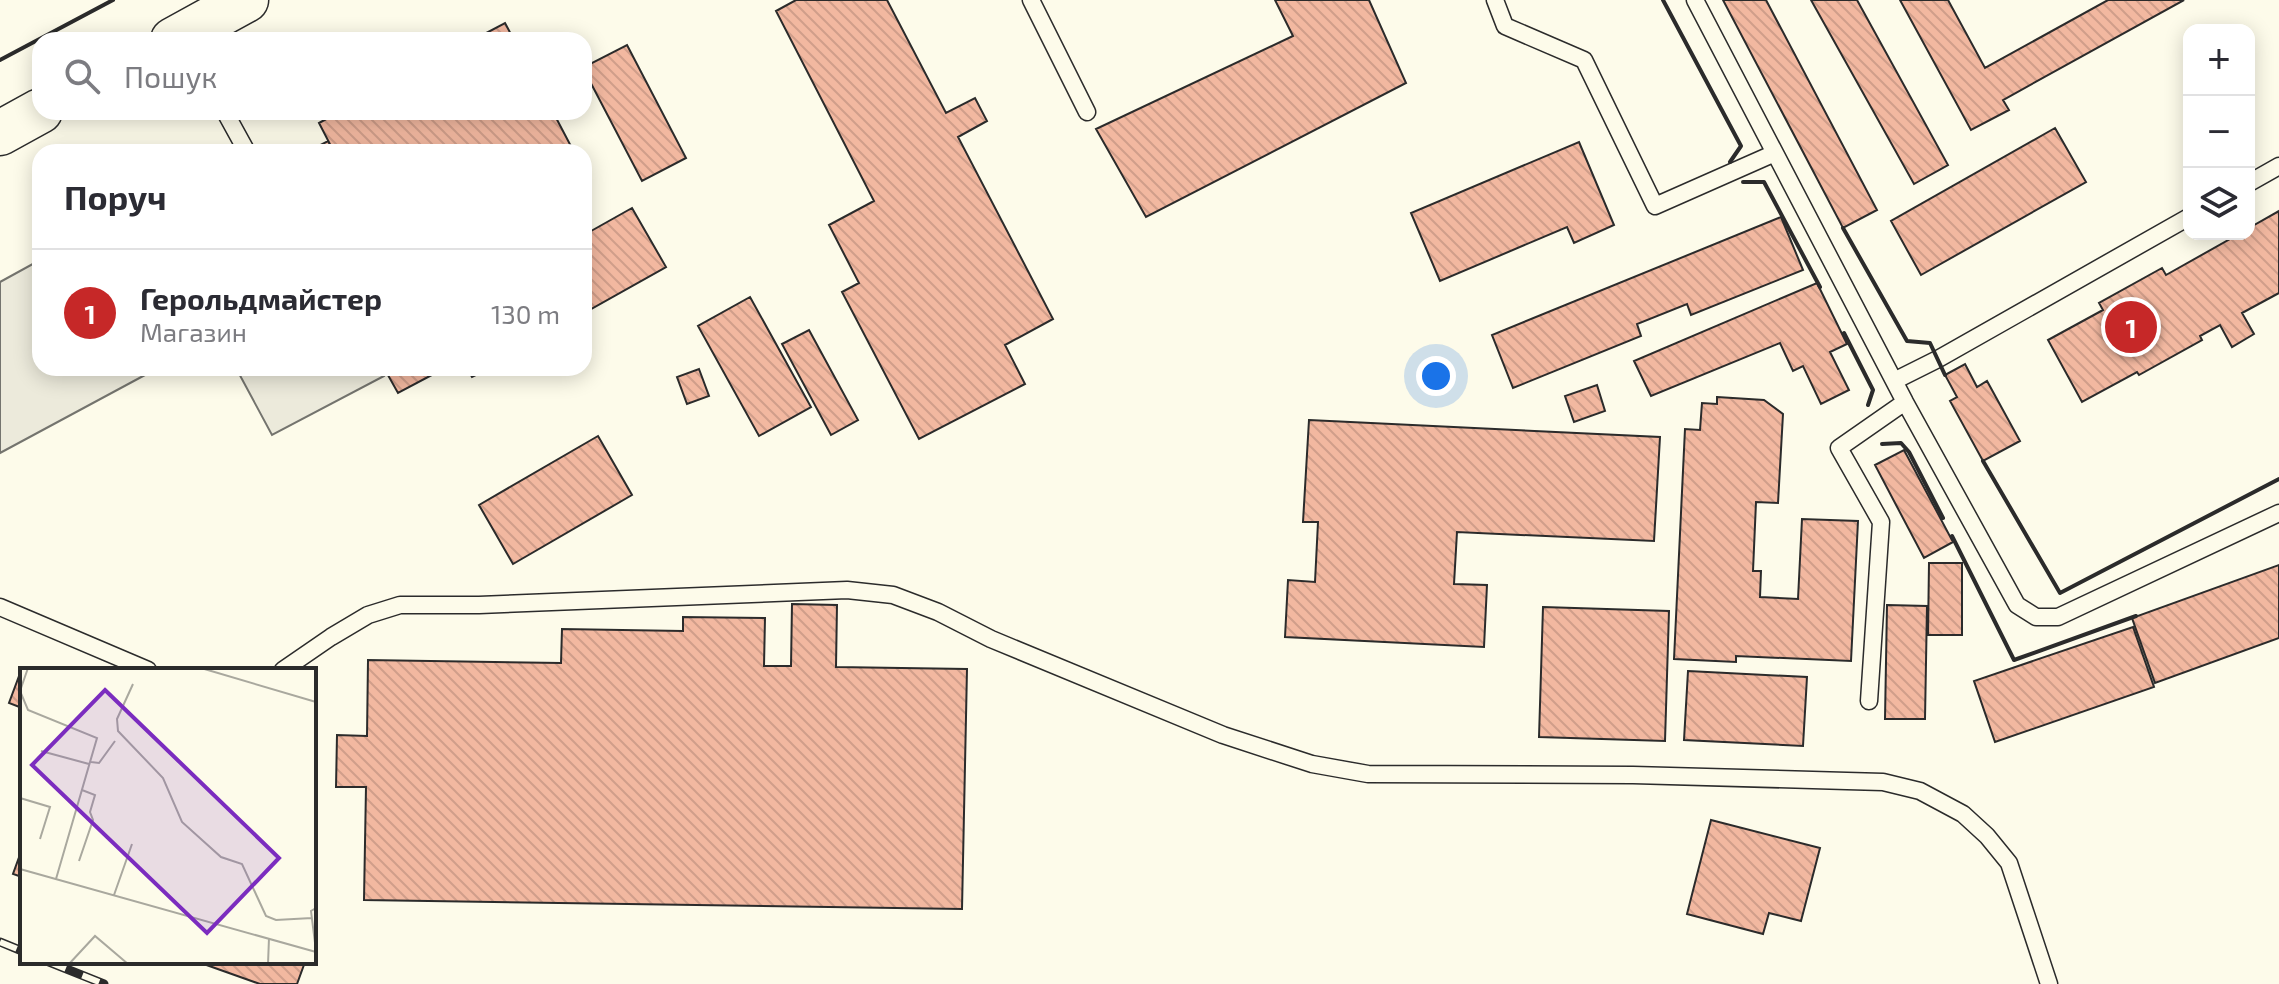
<!DOCTYPE html>
<html lang="uk">
<meta charset="utf-8">
<style>
body{margin:0;font-family:"Exo 2",sans-serif;background:#f7f7f7;color:#2b2b33}
.controls{position:absolute;right:24px;top:24px;display:grid;overflow:hidden;border-radius:16px;box-shadow:0 4px 20px #0003}
.controls button{width:72px;height:72px;display:grid;place-items:center;padding:0;border:0;border-bottom:2px solid #e1e1e2;background:#fff;color:#2b2b33;font:40px sans-serif}
.you{position:absolute;left:1436px;top:376px;width:28px;height:28px;margin:-20px;border:6px solid #fff;border-radius:50%;background:#1a73e8;box-shadow:0 0 0 12px #1a73e833}
.badge{display:grid;place-items:center;width:52px;height:52px;border-radius:50%;background:#c62828;color:#fff;font-size:26px;font-weight:700}
.pin{position:absolute;translate:-50% -50%;border:4px solid #fff;box-shadow:0 2px 8px #0006}
.list{margin:0;padding:0;list-style:none}
h2{display:flex;justify-content:space-between;align-items:center;height:104px;margin:0;padding:0 32px;font-size:34px}
h2 small{font-size:26px;font-weight:400;color:#7c7c81}
.list li{display:grid;grid-template-columns:52px 1fr auto;gap:24px;align-items:center;box-sizing:border-box;height:128px;padding:0 32px;border-top:2px solid #e1e1e2}
.list b{display:block;font-size:30px;white-space:nowrap}
.list p{margin:0;font-size:26px;white-space:nowrap;color:#7c7c81}
.list em{font-size:26px;font-style:normal;color:#7c7c81}
.icon{flex:none;width:44px;height:44px;fill:none;stroke:currentColor;stroke-width:2;stroke-linecap:round;stroke-linejoin:round}
.map{position:relative;flex:none;width:2279px;height:984px;overflow:hidden}
.search{position:absolute;background:#fff;box-shadow:0 4px 20px #0003;left:32px;top:32px;width:560px;height:88px;display:flex;align-items:center;gap:20px;box-sizing:border-box;padding:0 28px;border-radius:24px;color:#7c7c81;font-size:30px}
.panel{position:absolute;background:#fff;box-shadow:0 4px 20px #0003;left:32px;top:144px;width:560px;height:232px;border-radius:24px}
.map>svg:first-child{display:block}
.parking{fill:#eceadb;stroke:#74746e;stroke-width:2}
.building{fill:url(#building-back-hatch);stroke:#2b2b2b;stroke-width:2}
.lines{fill:none;stroke-linecap:round;stroke-linejoin:round}
.lane-casing{stroke:#2b2b2b;stroke-width:19}
.secondary-casing{stroke:#2b2b2b;stroke-width:47}
.lane{stroke:#fdfbea;stroke-width:16}
.secondary{stroke:#fdfbea;stroke-width:44}
.rail-casing{stroke:#2b2b2b;stroke-width:9}
.rail{stroke:#fdfbea;stroke-width:6;stroke-dasharray:18;stroke-linecap:butt}
.wall{stroke:#2b2b2b;stroke-width:4}
.inset-road{fill:none;stroke:#a9a89e;stroke-width:2}
.view{fill:#7b2cbf;fill-opacity:0.15;stroke:#7b2cbf;stroke-width:4}
.inset-edge{fill:none;stroke:#2b2b2b;stroke-width:4}
</style>
<div class="map">
<svg width="2279" height="984" viewBox="0 0 2279 984">
<defs>
<pattern id="building-back-hatch" width="6" height="6" patternUnits="userSpaceOnUse" patternTransform="scale(2)"><rect width="6" height="6" fill="#f2b8a0"/><path d="M-1 5l2 2M0 0l6 6M5-1l2 2" fill="none" stroke="#d09e8a"/></pattern>
</defs>
<rect width="100%" height="100%" fill="#fdfbea"/>
<path class="parking" d="M40 260V368H158L0 453V282Z
M236 368H380L384 376 272 435Z"/>
<path class="building" d="M796 0H887L946 113 975 98 987 121 958 137 1053 319 1005 345 1025 384 919 439 842 292 859 283 829 225 874 201 776 11Z
M1275 0H1369L1406 83 1146 217 1096 129 1293 36Z
M1723 0H1766L1877 210 1843 228Z
M1811 0H1857L1948 165 1914 184Z
M1900 0H1948L1985 68 2108 0H2184L2003 100 2009 110 1971 130Z
M505 23 514 40H473Z
M627 45 686 158 642 181 584 70V67Z
M339 112H553L574 152H334L319 123Z
M2055 128 2086 182 1921 275 1891 221Z
M328 141 334 152H307Z
M1579 142 1614 225 1574 243 1567 227 1440 281 1411 213Z
M632 208 666 267 584 313V235Z
M2279 211V293L2242 313 2254 334 2232 347 2220 325 2200 336 2202 340 2139 375 2137 372 2082 402 2048 340 2103 310 2099 303 2162 268 2166 275 2239 234H2249V228Z
M1781 217 1803 270 1691 315 1687 304 1637 324 1641 336 1513 388 1492 335Z
M1817 283 1847 344 1830 352 1849 390 1821 404 1803 366 1793 371 1780 343 1651 396 1634 361Z
M750 297 811 407 759 436 698 326Z
M809 330 858 420 831 435 782 344Z
M1965 364 1977 387 1987 381 2020 441 1983 461 1950 401 1957 397 1945 375Z
M384 368H445L398 393Z
M467 368H490L472 377Z
M699 369 709 396 687 404 677 377Z
M1597 385 1605 411 1574 422 1565 396Z
M1717 397 1764 400 1783 414 1778 503 1756 502 1753 571H1761L1760 597 1798 599 1802 519 1858 521 1851 661 1736 656V662L1674 659 1685 429 1700 430 1702 403 1717 404Z
M1309 420 1660 437 1654 541 1457 532 1454 584 1487 585 1484 647 1285 637 1288 580 1315 582 1318 522H1303Z
M598 436 632 495 513 564 479 505Z
M1904 450 1953 542 1924 558 1875 465Z
M1929 563H1962V635H1928Z
M2279 565V638L2155 683 2132 618Z
M792 604 837 605 836 667 967 669 962 909 364 900 366 787H336L337 735 367 736 368 660 561 663 562 629 683 631V617L765 618 764 666H791Z
M1887 605 1927 606 1925 719H1885Z
M1543 607 1669 611 1665 741 1539 737Z
M2133 627 2154 687 1995 742 1974 681Z
M22 668 28 670H22V708L9 703Z
M1688 671 1807 677 1803 746 1684 740Z
M1711 820 1820 848 1801 921 1769 913 1763 934 1687 914Z
M22 849V877L13 874Z
M198 962H305L297 984H260Z"/>
<g class="lines">
<g class="lane-casing">
<path id="lane" d="M1031 0 1087 112
M1495 0 1505 26 1584 60 1655 206 1775 153
M1695 0 1905 402 2017 605 2036 617H2058L2279 513
M225 112 247 152
M2249 183 2279 166
M1894 381 1938 359 2189 217
M0 607 148 670
M283 670 331 637 368 615 400 605H479L847 590 893 595 938 612 991 639 1223 735 1312 764 1368 774 1633 775 1847 781 1883 782 1920 791 1963 814 1987 836 2009 863 2049 984
M1869 701 1881 522 1839 448 1905 402"/>
</g>
<g class="secondary-casing">
<path id="secondary" d="M173 40 246 0
M0 133 40 111"/>
</g>
<use href="#lane" class="lane"/>
<use href="#secondary" class="secondary"/>
<g class="rail-casing">
<path id="rail" d="M0 942 22 951
M49 962 104 984"/>
</g>
<use href="#rail" class="rail"/>
<path class="wall" d="M1663 0 1741 146 1730 162
M0 60 113 0
M1743 182H1764L1820 287
M1843 228 1907 341 1930 343 1945 375
M1844 333 1873 390 1868 405
M1882 444 1901 443 1909 452 1943 518
M1983 461 2060 593 2279 479
M1952 536 2014 660 2136 616"/>
</g>
<g transform="translate(20 668)">
<rect width="296" height="296" fill="#fdfbea"/>
<path class="inset-road" d="M8 0 0 23 8 42 77 70 36 211M181 0 296 34M113 16 97 51 98 63 143 110 162 154 201 189 222 196 246 248 256 252 292 250M21 83 69 96M71 94 79 95 95 73M0 130 30 139 20 171M59 193 73 152 70 144 75 127 62 122M0 201 296 284M94 227 112 176M295 275 291 243 296 240M49 296 75 268 108 296M248 296 249 270"/>
<path class="view" d="M85 22 259 190 187 265 12 97Z"/>
<rect width="296" height="296" class="inset-edge"/>
</g>
</svg>
<div class="controls">
<button>+</button>
<button>−</button>
<button><svg class="icon" aria-label="layers" viewBox="0 0 24 24"><path d="M12 4l9 5-9 5-9-5zM3 14l9 5 9-5"/></svg></button>
</div>
<div class="you"></div>
<div class="pin badge" style="left:2131px;top:327px">1</div>
<div class="search"><svg class="icon" aria-label="search" viewBox="0 0 24 24"><circle cx="10" cy="10" r="6"/><path d="M15 15l6 6"/></svg>Пошук</div>
<section class="panel">
<h2>Поруч<small></small></h2>
<ul class="list">
<li><span class="badge">1</span><div><b>Герольдмайстер</b><p>Магазин</p></div><em>130 m</em></li>
</ul>
</section>
</div>
